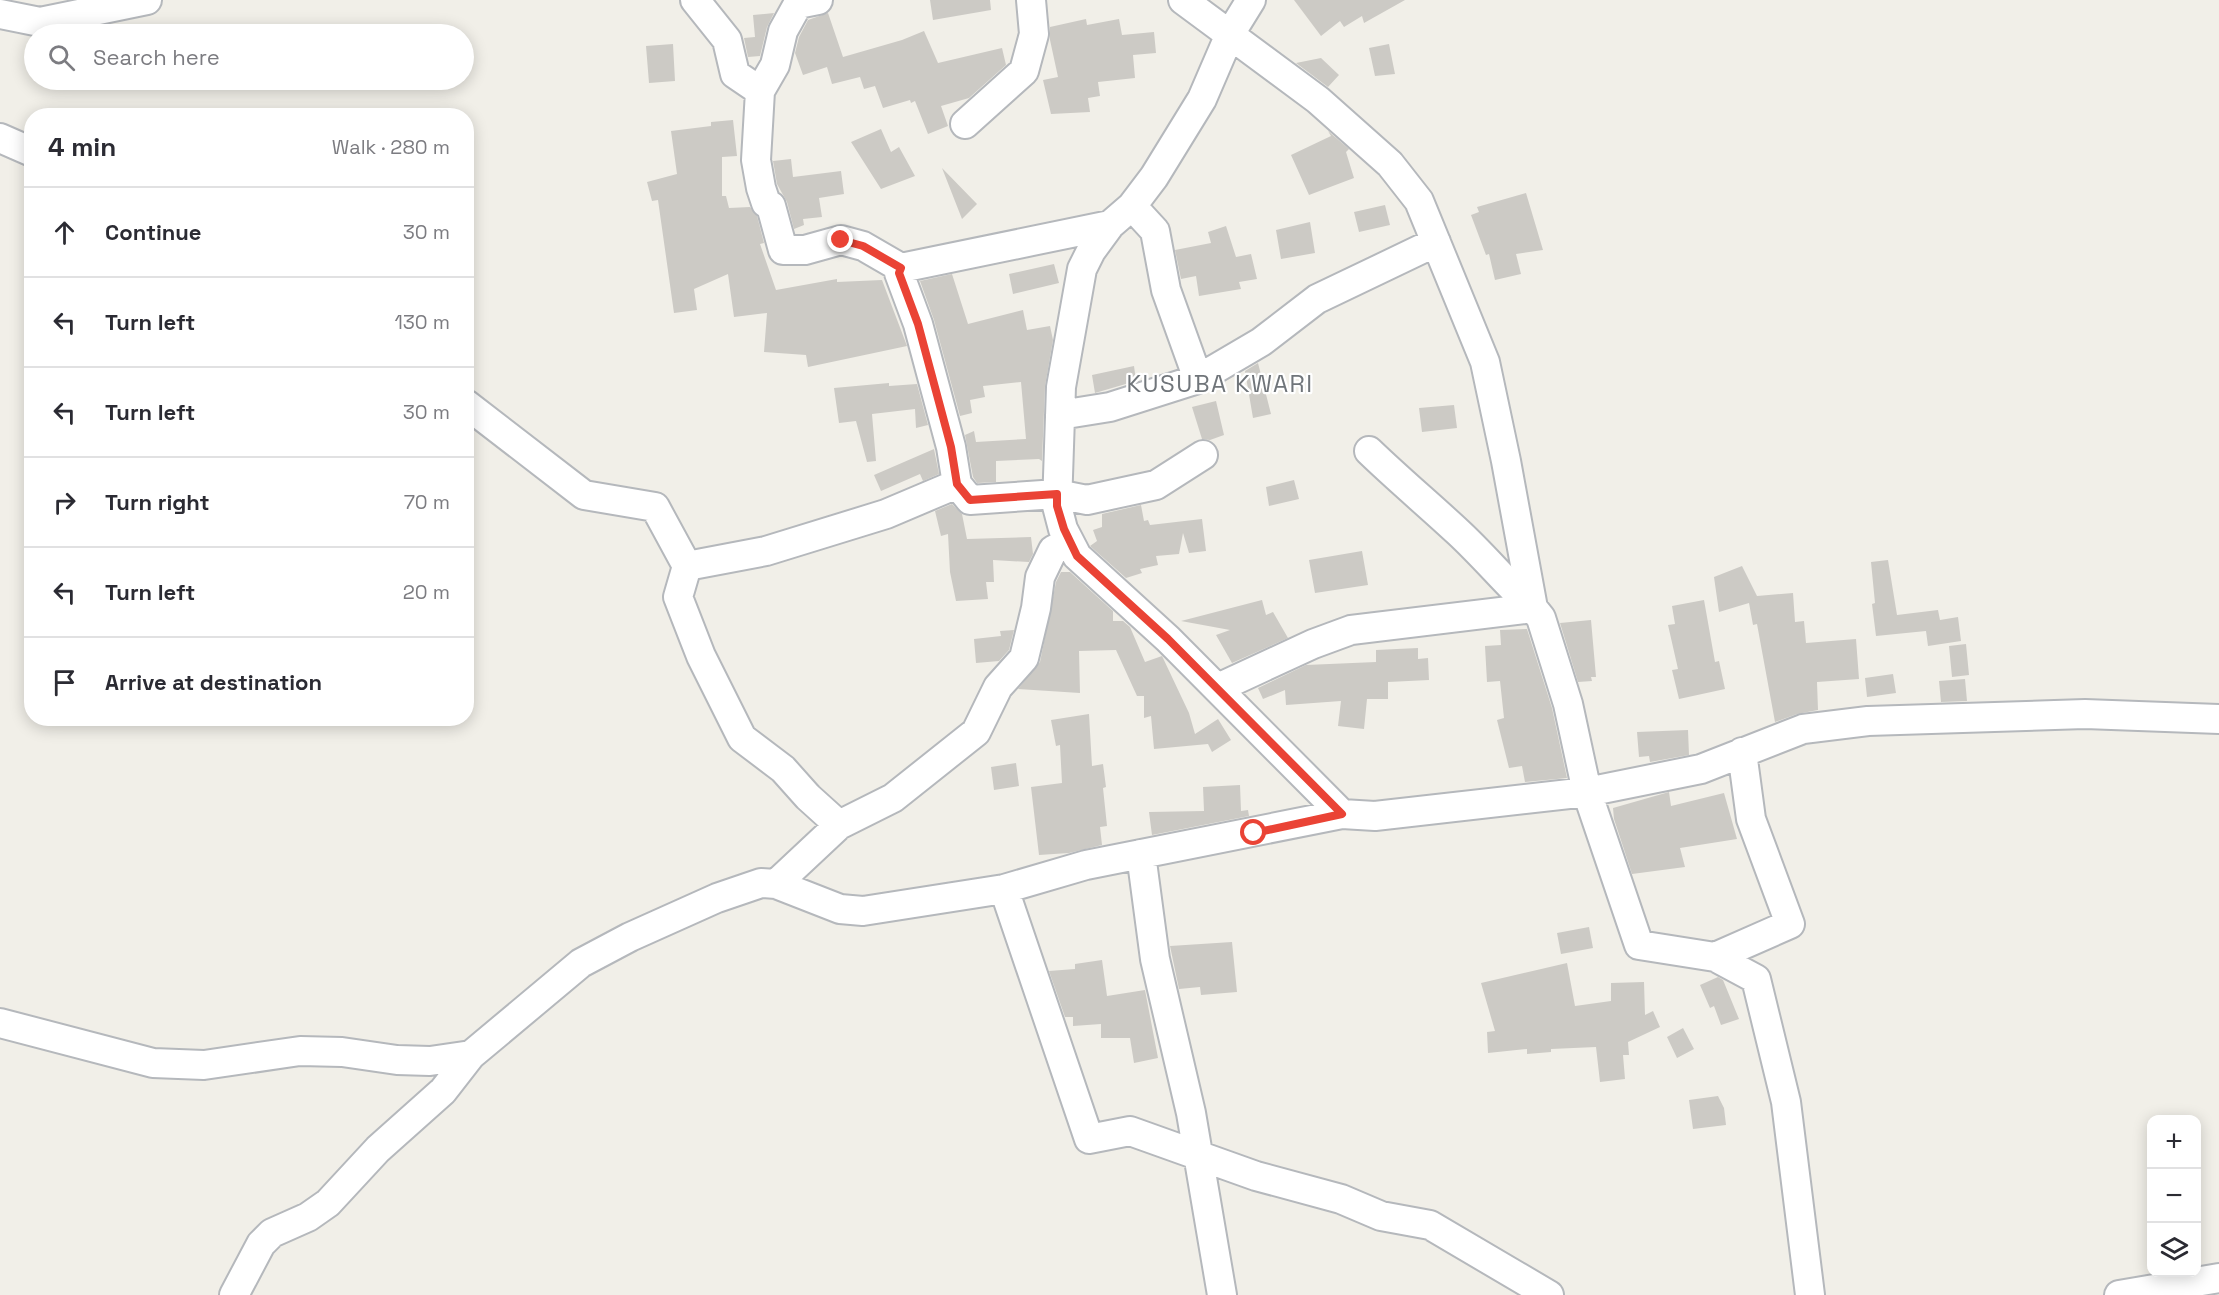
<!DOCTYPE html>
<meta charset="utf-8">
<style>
body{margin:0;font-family:"Space Grotesk",sans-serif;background:#f7f7f7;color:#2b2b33}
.controls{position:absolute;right:18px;bottom:18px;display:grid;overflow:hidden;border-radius:12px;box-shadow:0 3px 15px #0003}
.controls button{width:54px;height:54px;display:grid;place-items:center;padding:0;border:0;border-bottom:2px solid #e1e1e2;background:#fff;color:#2b2b33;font:30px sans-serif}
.stop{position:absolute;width:18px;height:18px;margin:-14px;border:4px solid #ea4335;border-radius:50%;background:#fff}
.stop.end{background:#ea4335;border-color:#fff;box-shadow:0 2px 6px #0008}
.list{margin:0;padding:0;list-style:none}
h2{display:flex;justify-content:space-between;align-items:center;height:78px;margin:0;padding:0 24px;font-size:26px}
h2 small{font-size:20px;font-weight:400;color:#7c7c81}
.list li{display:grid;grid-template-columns:39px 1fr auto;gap:18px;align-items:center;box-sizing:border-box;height:90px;padding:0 24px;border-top:2px solid #e1e1e2}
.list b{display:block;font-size:22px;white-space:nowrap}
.list em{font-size:20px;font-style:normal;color:#7c7c81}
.icon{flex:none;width:33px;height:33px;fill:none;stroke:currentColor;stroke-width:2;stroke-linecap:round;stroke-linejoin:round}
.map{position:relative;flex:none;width:2219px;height:1295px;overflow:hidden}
.search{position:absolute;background:#fff;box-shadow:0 3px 15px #0003;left:24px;top:24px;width:450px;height:66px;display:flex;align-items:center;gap:15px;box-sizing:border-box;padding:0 21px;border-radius:33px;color:#7c7c81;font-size:22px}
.panel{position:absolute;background:#fff;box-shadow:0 3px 15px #0003;left:24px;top:108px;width:450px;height:618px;border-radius:24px}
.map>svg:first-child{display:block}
.building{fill:#cccac5}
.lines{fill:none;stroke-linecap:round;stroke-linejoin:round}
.minor-casing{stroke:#b5b8bc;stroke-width:32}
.minor{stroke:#fff;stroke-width:28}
.route{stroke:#ea4335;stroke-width:8}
.labels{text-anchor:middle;stroke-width:4.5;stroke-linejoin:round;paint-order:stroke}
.quarter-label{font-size:24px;letter-spacing:1.5px;fill:#70757a;stroke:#fff}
</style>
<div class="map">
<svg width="2219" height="1295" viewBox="0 0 2219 1295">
<rect width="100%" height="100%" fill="#f1efe8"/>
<path class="building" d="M930 0H990L991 10 933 20Z
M1294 0H1405L1364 23 1362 16 1344 27 1340 21 1321 36Z
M774 13 767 27 760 56 748 57 744 38 755 37 753 15Z
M828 13 843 57 902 40 924 31 938 63 1002 48 1006 65 969 98 941 106 948 126 928 134 915 101 911 103 910 100 883 108 875 86 864 89 860 77 832 84 827 67 803 75 795 53 799 37 808 20Z
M1086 19 1087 25 1119 19 1122 35 1154 32 1156 53 1133 55 1135 78 1098 82 1100 96 1088 98 1090 112 1051 114 1043 80 1058 77 1050 40V27Z
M673 44 675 81 649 83 646 46Z
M1389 44 1395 74 1375 76 1369 48Z
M1321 58 1339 75 1328 87 1296 63Z
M733 120 737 156 722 157V196H726L729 208 750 207 757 216 764 243 760 244 776 290 837 279V282L882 280 907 346 808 367 806 355 764 352 767 313 734 317 728 274 694 289 697 310 674 313 658 200 652 201 647 182 677 174 671 131 711 126V122Z
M881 129 891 152 899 147 915 176 881 189 851 142Z
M1328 131 1349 149 1346 152 1354 178 1309 195 1291 155 1331 136Z
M791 159 793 177 841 171 844 194 819 198 822 217 803 219 804 225 794 229 787 202 777 184 773 161Z
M942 168 977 204 962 219Z
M1526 193 1543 250 1516 254 1521 274 1495 280 1489 254 1486 255 1471 215 1479 212 1477 207Z
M1385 205 1390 225 1359 232 1354 212Z
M1310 222 1315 253 1281 259 1276 230Z
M1226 226 1236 257 1251 254 1257 279 1239 282 1241 289 1199 296 1196 276 1181 279 1175 250 1211 243 1208 232Z
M1054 264 1059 283 1013 294 1009 274Z
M952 274 968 324 1023 310 1027 330 1050 326 1053 340 1045 386 1042 461 1039 459 996 461V482L977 483 973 477 965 435 974 431 976 442 1026 439 1021 382 983 386 985 397 970 400 972 413 960 416 934 320 920 281Z
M1258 363 1271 414 1253 418 1245 371Z
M1134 366 1136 381 1095 393 1092 375Z
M889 383V386L917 384 928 425 916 428 915 409 872 414 876 461 867 462 856 421 839 423 834 388Z
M1216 401 1224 435 1210 440 1202 439 1192 407Z
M1454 405 1457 428 1422 432 1419 408Z
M934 449 939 474 923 481 920 474 881 491 874 475Z
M1294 480 1299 499 1269 506 1266 487Z
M952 504 962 514 967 539 1031 537 1033 554 1029 562 993 560 994 582H986L988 599 956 601 950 572 948 534 941 536 935 511Z
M1141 505 1144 521 1148 520 1150 525 1202 519 1206 551 1189 553 1183 533 1179 554 1156 556 1158 565 1140 569 1142 573 1126 578 1090 546 1097 541 1093 530 1102 527V514Z
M1362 551 1368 585 1315 593 1309 560Z
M1888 560 1897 615 1938 610 1940 620 1958 617 1961 641 1928 646 1926 631 1876 636 1872 604 1875 603 1871 562Z
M1742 566 1757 596 1793 593 1795 622 1804 621 1806 643 1856 639 1859 679 1817 682 1818 710 1797 714 1775 722 1757 624 1753 625 1749 603 1719 612 1714 577Z
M1061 572H1070L1113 611V621H1123L1130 627 1145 662 1162 656 1163 658 1189 713 1195 734 1218 719 1231 740 1212 752 1208 744 1154 749 1151 716 1144 718V696H1137L1116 650 1079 651 1080 693 1018 689 1040 662 1056 582Z
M1262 600 1266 615 1273 612 1288 638 1232 663 1216 635 1230 630 1181 621Z
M1704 600 1715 662 1719 661 1725 689 1679 699 1672 670 1678 669 1668 625 1675 624 1672 606Z
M1591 620 1596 677H1591L1592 681 1578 682 1560 623Z
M1527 629 1552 708 1567 778 1525 782 1522 766 1509 768 1497 720 1504 718 1500 681 1487 682 1485 646 1501 645 1500 630Z
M1014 630 1009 650 999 661 976 663 974 639 1001 636 1000 631Z
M1966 644 1969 675 1952 677 1949 646Z
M1418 648V659L1428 658 1429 680 1388 682V699H1367L1364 729 1338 726 1341 701 1286 705 1285 690 1263 699 1258 688 1306 665 1376 662V650Z
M1893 674 1896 693 1867 697 1865 678Z
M1965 679 1967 701 1941 702 1939 681Z
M1089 714 1092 766 1103 764 1106 787 1103 788 1107 826 1100 827 1102 845 1069 853 1039 855 1031 787 1062 783 1060 745 1056 746 1051 720Z
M1688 730 1689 755 1650 762 1649 756 1639 757 1637 732Z
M1016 763 1019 786 994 790 991 767Z
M1240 785 1241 811 1248 810 1249 816 1152 835 1149 812 1204 811 1203 787Z
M1669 792 1671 806 1724 793 1737 839 1680 848 1685 867 1632 874 1614 819 1613 808Z
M1589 927 1593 948 1561 954 1557 933Z
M1232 942 1237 992 1201 995 1200 987 1179 989 1170 946Z
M1102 960 1107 996 1145 990 1158 1058 1134 1063 1130 1038H1101V1024L1073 1026V1017H1065L1049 971 1075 969V964Z
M1567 963 1575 1006 1611 1001V983L1644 982 1645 1015 1653 1011 1660 1027 1628 1042 1629 1055H1623L1625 1079 1600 1082 1596 1047 1551 1049V1052L1527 1054V1049L1488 1053 1487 1032 1495 1031 1481 983Z
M1718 977 1723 980 1739 1019 1721 1025 1714 1006 1710 1008 1700 985Z
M1683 1028 1694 1049 1677 1058 1667 1037Z
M1718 1096 1724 1108 1726 1125 1693 1129 1689 1100Z"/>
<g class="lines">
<g class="minor-casing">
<path id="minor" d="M695 0 727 40 735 74 760 91
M818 0 798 4 783 31 775 65 760 91 756 160 761 188 766 203 771 206 783 250H805L841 240 863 246 901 268 1110 225
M1183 0 1318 100 1390 164 1419 201 1485 362 1506 461 1533 608 1541 618 1568 704 1587 792 1639 945 1715 957 1790 924 1751 819 1742 752
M1251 0 1230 34 1202 99 1154 177 1132 206 1110 225 1091 251 1082 269 1061 387 1057 506 1063 529 1077 556 1168 639 1342 814
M0 14 40 22 147 0
M965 124 1024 71 1034 34 1031 0
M0 138 32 152
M1132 206 1155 231 1166 290 1198 379
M901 268 899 273 918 324 951 447 957 484 970 500 1057 494 1087 500 1156 485 1203 455
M466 404 584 495 655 507 687 566 766 551 886 514 957 484
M1060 415 1110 407 1198 379 1261 342 1317 299 1436 242
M687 566 678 597 701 656 742 738 783 769 808 797 839 825 776 884
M1218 688 1313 644 1351 630 1533 608C1507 584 1484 556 1458 532 1429 505 1398 479 1369 451
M839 825 893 798 976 732 998 687 1024 658 1036 608 1040 577 1053 550 1069 542
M1141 854 1155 959 1191 1113 1222 1295
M1004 889 1089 1139 1130 1131 1256 1176 1341 1199 1381 1216 1430 1225 1549 1295
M1715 957 1756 979 1786 1102 1810 1295
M0 1023 153 1063 204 1065 300 1051 342 1052 397 1060 430 1061 471 1055
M234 1295 261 1244 272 1233 308 1217 328 1203 378 1149 443 1091 471 1055 581 963 630 937 717 898 761 883 776 884 840 909 863 911 1004 889 1086 865 1342 814 1375 816 1587 792 1701 769 1803 729 1868 721 2085 714 2219 719
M2119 1295 2219 1278"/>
</g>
<use href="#minor" class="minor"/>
</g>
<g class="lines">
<path class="route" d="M841 240 863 246 901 268 899 273 918 324 951 447 957 484 970 500 1057 494V506L1064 529 1077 556 1168 639 1342 814 1254 833"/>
</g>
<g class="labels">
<g class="quarter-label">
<text x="1220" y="392">KUSUBA KWARI</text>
</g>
</g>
</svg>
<div class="controls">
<button>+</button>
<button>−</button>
<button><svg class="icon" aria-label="layers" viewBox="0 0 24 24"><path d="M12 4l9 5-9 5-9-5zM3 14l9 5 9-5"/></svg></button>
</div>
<div class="stop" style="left:1254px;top:833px"></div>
<div class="stop end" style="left:841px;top:240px"></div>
<div class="search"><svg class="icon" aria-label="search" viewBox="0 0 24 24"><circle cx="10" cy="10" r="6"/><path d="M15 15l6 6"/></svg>Search here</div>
<section class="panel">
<h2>4 min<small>Walk · 280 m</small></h2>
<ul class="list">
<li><svg class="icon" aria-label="ahead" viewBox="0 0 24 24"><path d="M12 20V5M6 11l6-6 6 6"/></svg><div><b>Continue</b></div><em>30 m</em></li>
<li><svg class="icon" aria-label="left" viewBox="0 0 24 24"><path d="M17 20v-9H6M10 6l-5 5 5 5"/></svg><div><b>Turn left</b></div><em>130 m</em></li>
<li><svg class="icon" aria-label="left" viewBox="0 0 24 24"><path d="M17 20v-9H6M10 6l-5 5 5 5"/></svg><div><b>Turn left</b></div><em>30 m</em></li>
<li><svg class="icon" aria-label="right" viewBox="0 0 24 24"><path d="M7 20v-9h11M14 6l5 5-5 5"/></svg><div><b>Turn right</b></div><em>70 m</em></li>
<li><svg class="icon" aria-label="left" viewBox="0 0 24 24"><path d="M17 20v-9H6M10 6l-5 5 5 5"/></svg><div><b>Turn left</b></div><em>20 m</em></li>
<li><svg class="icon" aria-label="arrive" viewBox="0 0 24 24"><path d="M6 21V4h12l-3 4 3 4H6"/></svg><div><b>Arrive at destination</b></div></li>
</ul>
</section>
</div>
